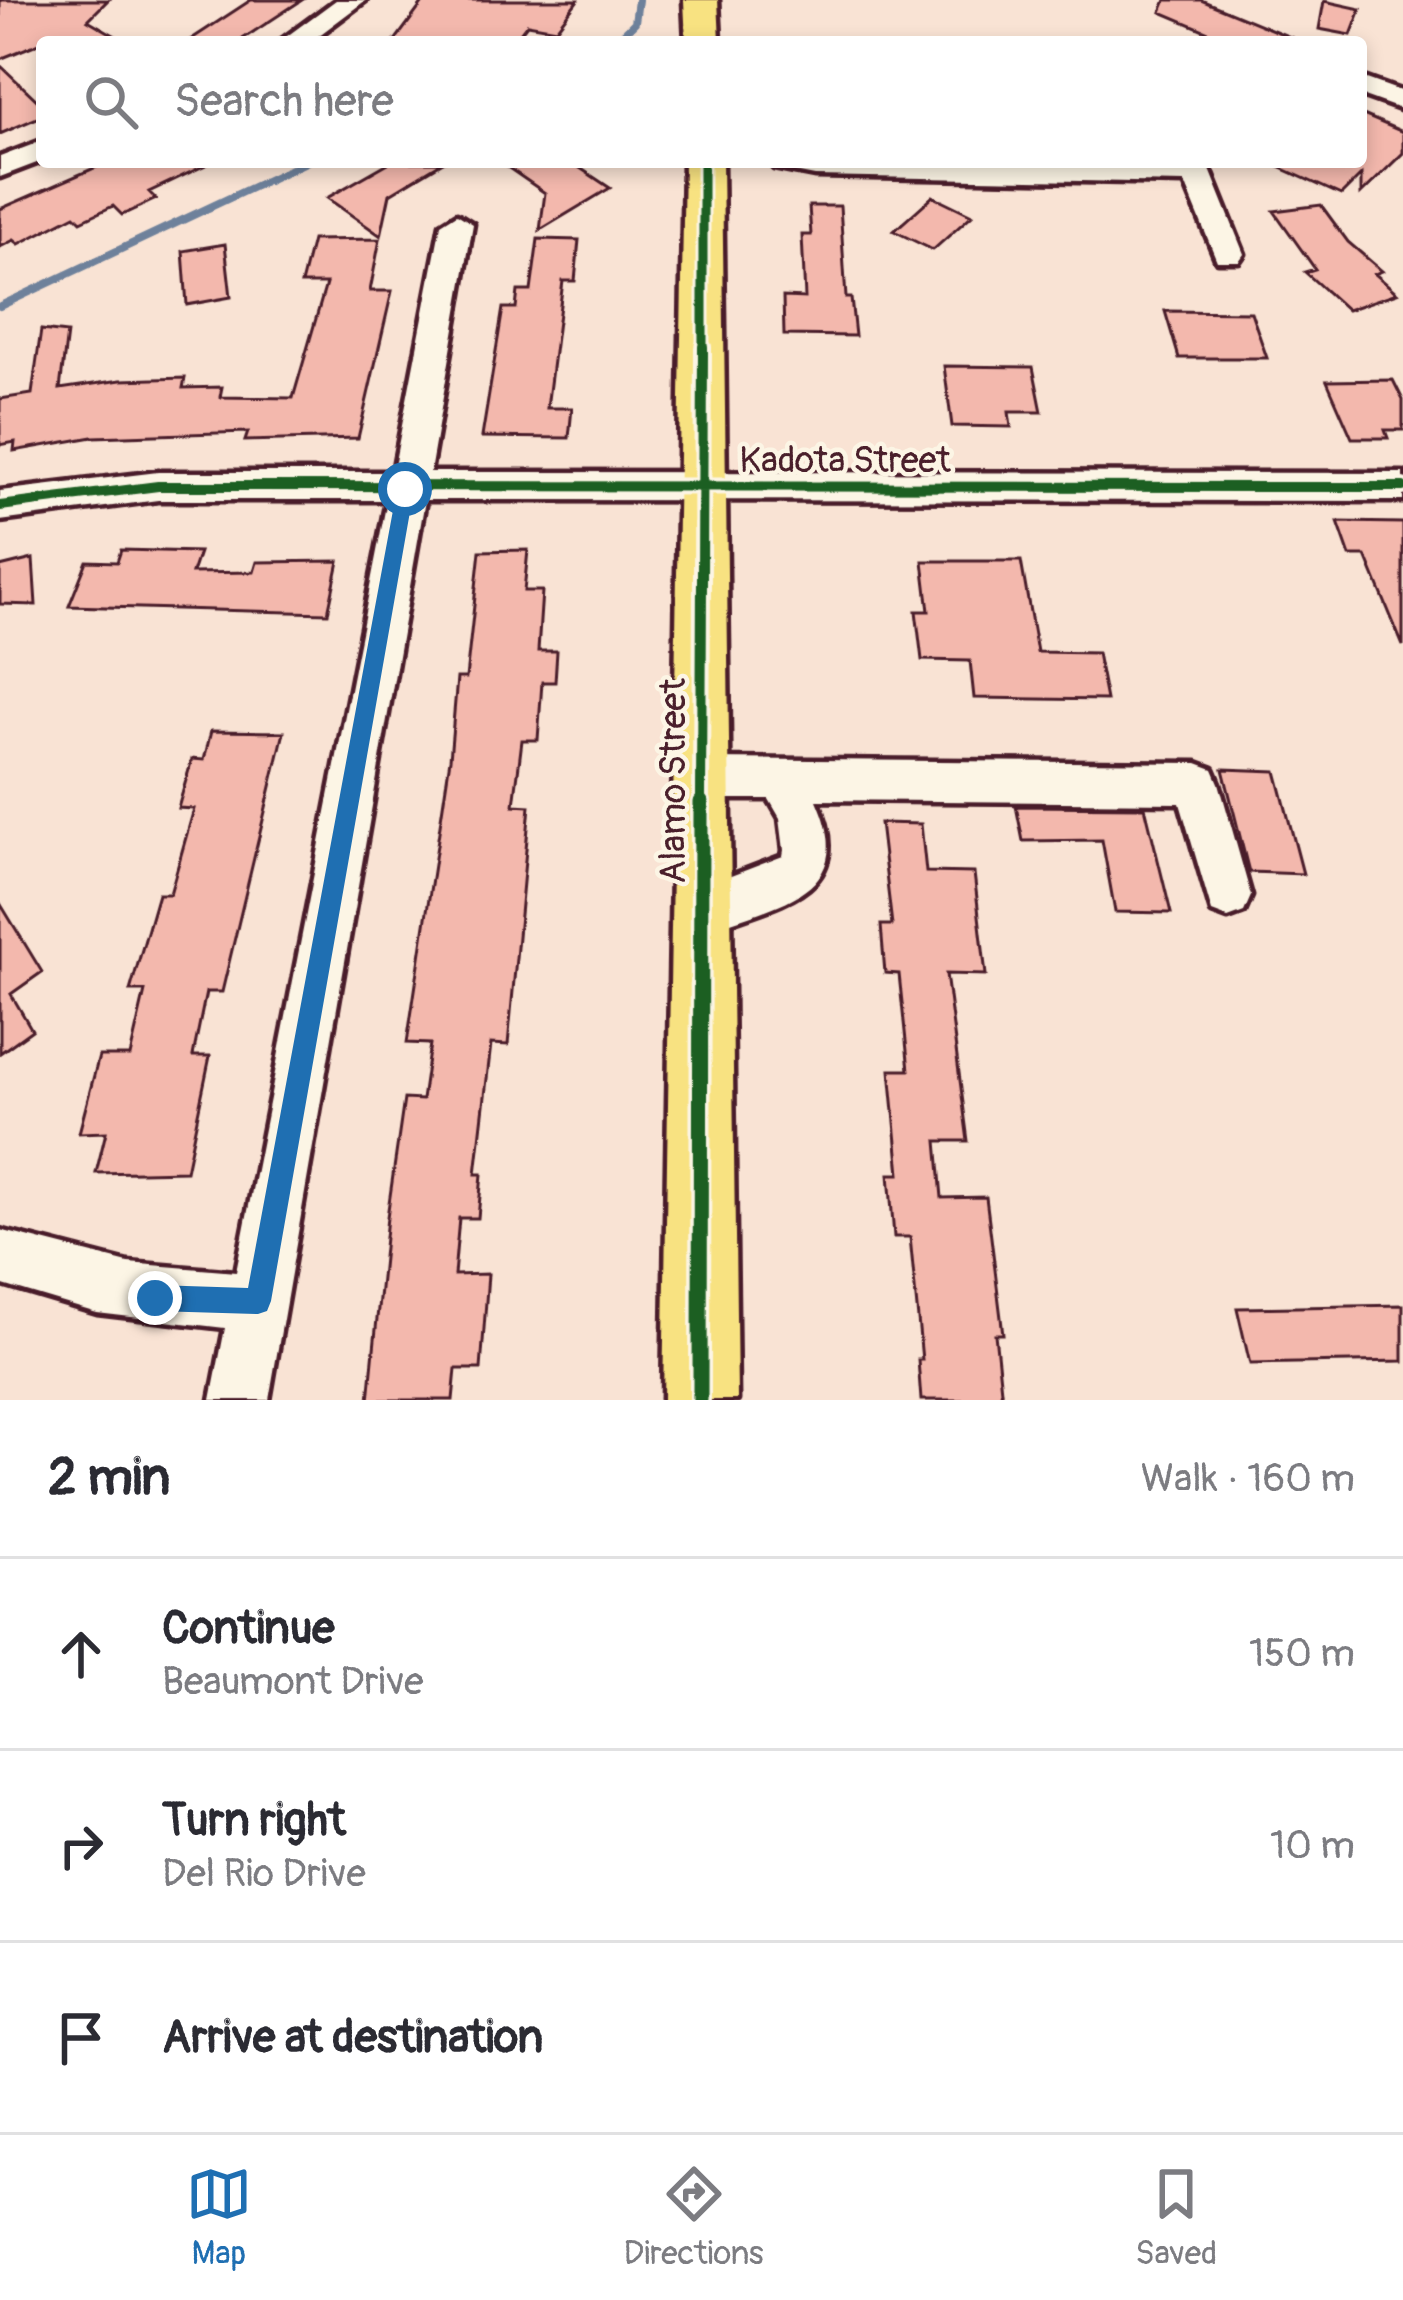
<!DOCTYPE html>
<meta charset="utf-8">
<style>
body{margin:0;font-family:Pangolin,sans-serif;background:#f2f2f3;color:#2b2b33}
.stop{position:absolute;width:36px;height:36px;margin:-27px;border:9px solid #1f6fb2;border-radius:50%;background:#fff}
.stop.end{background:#1f6fb2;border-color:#fff;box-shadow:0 3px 12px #0008}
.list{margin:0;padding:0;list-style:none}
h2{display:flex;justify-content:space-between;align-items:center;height:156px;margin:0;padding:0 48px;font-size:51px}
h2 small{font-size:39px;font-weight:400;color:#7c7c81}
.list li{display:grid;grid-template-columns:78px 1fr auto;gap:36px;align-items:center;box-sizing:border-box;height:192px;padding:0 48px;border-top:3px solid #e1e1e2}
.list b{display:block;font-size:45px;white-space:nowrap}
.list p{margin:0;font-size:39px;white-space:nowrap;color:#7c7c81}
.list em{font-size:39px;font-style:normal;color:#7c7c81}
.icon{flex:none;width:66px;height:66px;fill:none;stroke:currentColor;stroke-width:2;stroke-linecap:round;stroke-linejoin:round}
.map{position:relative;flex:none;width:1403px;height:1400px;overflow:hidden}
.search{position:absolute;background:#fff;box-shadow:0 6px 18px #0003;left:36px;right:36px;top:36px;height:132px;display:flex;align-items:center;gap:30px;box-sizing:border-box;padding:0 42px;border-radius:12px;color:#7c7c81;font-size:45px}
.sheet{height:732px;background:#fff}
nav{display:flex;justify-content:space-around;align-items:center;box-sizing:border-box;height:168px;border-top:3px solid #e1e1e2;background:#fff;font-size:33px;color:#7c7c81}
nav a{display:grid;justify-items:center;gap:6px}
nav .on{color:#1f6fb2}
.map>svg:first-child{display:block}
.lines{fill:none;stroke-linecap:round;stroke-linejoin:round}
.stream{stroke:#6e819b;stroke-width:8}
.building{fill:#f3b8ad;stroke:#4a1f2b;stroke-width:3}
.minor-casing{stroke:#4a1f2b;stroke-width:9}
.major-casing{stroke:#4a1f2b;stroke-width:9}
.minor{fill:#fcf5e5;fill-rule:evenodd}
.major{fill:#f8e281;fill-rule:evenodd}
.cycleway-far2-casing{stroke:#fcf5e5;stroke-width:15}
.cycleway-far1-casing{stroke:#fcf5e5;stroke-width:18}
.cycleway-casing{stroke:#fcf5e5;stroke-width:22}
.cycleway-far2{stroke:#1b5e20;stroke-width:9}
.cycleway-far1{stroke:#1b5e20;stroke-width:10}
.cycleway{stroke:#1b5e20;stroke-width:15}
.route{fill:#1f6fb2}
.labels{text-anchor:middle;stroke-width:9;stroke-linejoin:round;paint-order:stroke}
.street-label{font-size:36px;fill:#4a1f2b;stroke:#fcf5e5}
</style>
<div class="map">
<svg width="1403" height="1400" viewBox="0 0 1403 1400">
<rect width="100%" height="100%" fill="#f9e3d4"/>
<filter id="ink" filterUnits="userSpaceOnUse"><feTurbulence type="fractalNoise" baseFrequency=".00833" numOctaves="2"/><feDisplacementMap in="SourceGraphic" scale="24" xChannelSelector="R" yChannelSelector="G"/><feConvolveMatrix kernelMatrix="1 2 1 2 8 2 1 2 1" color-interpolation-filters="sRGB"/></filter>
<g filter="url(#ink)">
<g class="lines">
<path class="stream" d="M615 42 635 22 638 0
M0 306 306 162"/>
</g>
<path class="building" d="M0 0H108L88 20 126 42H42L0 59Z
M251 0H302L238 42H187Z
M425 0H578L556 29 527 24 513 42H394Z
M1166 0H1201L1302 42H1232L1161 12Z
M1324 1 1361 9 1351 35 1319 29Z
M0 65 42 105V116L0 134Z
M1361 114 1403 132V153L1361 194V175L1341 195 1268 162H1361Z
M108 162H212L149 192 156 199 122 215 113 206 81 221 75 215 19 244 14 240 0 247V209Z
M390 162H443L390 194 381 236 327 198Z
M500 162H571L610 188 540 230 545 193Z
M933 196 972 215 933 250 894 231Z
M1321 205 1348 242 1382 271 1375 274 1397 293 1347 310 1305 272 1315 269 1274 211Z
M809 206H840L846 298H851L855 336 784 335 783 297 805 298 802 235H811Z
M380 239 370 291H392L358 438 245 441 248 432 93 437 14 451 15 442 0 445V399L32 394 41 330 67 333 60 389 121 380 185 378 183 388 222 387 220 397 293 398 326 284H301L312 240Z
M538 239 579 240 575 281H563L547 408H572L569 438 482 437 503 308H516L518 291H531Z
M225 244 231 297 187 305 183 251Z
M1165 311 1251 312 1267 358H1179Z
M944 366 1033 367 1042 412H1009L1011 427 952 426Z
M1393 380 1403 400V430H1385L1388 438H1352L1327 381Z
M1338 522 1403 523V646L1366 556H1350Z
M121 550 199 552 192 573 254 572 257 562 339 561 328 613 69 606 87 561 117 562Z
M528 550 524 591H542L538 651H557L555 682H542L538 740H522L514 805 530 806 508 1045 491 1044 476 1174H482L478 1218H459L454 1275 488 1274 481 1369H456L453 1400H369L387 1217 404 1099 422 1100 430 1044 407 1043 450 759 457 678H466L480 551Z
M33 559 36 605 0 604V567Z
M923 561H1021L1037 652 1097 653 1106 700 974 698 970 661 922 660 916 611H929Z
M211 731 284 732 222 992H206L193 1056H210L186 1171 96 1173 106 1132 79 1133 99 1056H130L145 991H130L158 894H170L194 809 178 808 192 759 204 760Z
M1223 769 1276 771 1303 874 1249 872Z
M1016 806 1145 807 1171 913 1115 912 1102 840 1023 841Z
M880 823 921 824 926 872 974 873 986 975 946 974 968 1141H937L942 1198 986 1197 1003 1334H995L1002 1400H921L918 1360H922L910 1237H894L889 1174H900L890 1070H909L899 974 885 973 881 925H892Z
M0 903 42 972 11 994 32 1030 0 1053Z
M1403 1305V1361L1250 1364 1237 1308Z"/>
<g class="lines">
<g class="minor-casing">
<path id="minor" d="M336 0H366L310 42H279Z
M1361 77 1403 92V110L1361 95Z
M42 141V161L0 177V157Z
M769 162H1207L1244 254 1239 261H1217L1185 183 815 176 774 168Z
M457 214 473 224 430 472 1403 473V501L425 500 269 1400H211L225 1328 97 1313 0 1284V1230L128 1263 236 1272 387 500H158L0 521V491L158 472H393L441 224Z
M702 759 1197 763 1213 769 1219 783 1251 896 1244 912 1228 918 1212 912 1180 803 817 800C861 898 772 904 701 933L684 926 678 910 684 894 783 856 784 850 780 818 769 799H702L687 793 680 779 687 765Z"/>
</g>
<g class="major-casing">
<path id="major" d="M684 0H718L720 42H686Z
M684 162H722L737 1400H663Z"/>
</g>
<use href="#minor" class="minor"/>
<use href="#major" class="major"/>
<g class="cycleway-far2-casing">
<path id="cycleway-far2" d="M703 350V162"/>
</g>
<g class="cycleway-far1-casing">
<path id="cycleway-far1" d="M0 506 158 486 1403 487
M701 805 703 347"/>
</g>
<g class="cycleway-casing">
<path id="cycleway" d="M700 1400 701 802"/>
</g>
<use href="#cycleway-far2" class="cycleway-far2"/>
<use href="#cycleway-far1" class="cycleway-far1"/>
<use href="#cycleway" class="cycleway"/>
</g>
</g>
<path class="route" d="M405 482 414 489 271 1301 267 1311 258 1314 155 1311 146 1308 142 1298 146 1289 155 1285 248 1288 397 489Z"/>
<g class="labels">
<g class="street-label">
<text x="845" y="472">Kadota Street</text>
<text transform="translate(672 781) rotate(-90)" y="13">Alamo Street</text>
</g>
</g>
</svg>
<div class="stop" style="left:405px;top:489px"></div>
<div class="stop end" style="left:155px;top:1298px"></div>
<div class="search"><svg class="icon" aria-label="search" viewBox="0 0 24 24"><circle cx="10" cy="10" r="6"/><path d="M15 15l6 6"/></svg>Search here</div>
</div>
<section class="sheet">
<h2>2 min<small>Walk · 160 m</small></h2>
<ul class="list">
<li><svg class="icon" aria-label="ahead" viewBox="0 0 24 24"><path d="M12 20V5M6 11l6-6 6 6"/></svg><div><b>Continue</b><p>Beaumont Drive</p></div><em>150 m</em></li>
<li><svg class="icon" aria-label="right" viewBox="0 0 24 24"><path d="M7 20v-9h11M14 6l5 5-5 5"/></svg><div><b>Turn right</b><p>Del Rio Drive</p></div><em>10 m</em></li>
<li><svg class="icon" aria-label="arrive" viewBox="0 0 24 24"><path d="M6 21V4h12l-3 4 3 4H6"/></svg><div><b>Arrive at destination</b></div></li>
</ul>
</section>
<nav>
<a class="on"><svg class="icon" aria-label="map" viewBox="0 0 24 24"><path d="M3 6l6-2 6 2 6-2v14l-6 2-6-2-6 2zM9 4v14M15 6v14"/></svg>Map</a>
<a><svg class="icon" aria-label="directions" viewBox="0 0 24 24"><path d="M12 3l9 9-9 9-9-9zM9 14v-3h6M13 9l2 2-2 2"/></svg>Directions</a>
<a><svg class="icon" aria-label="saved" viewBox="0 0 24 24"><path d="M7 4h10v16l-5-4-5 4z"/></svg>Saved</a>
</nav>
